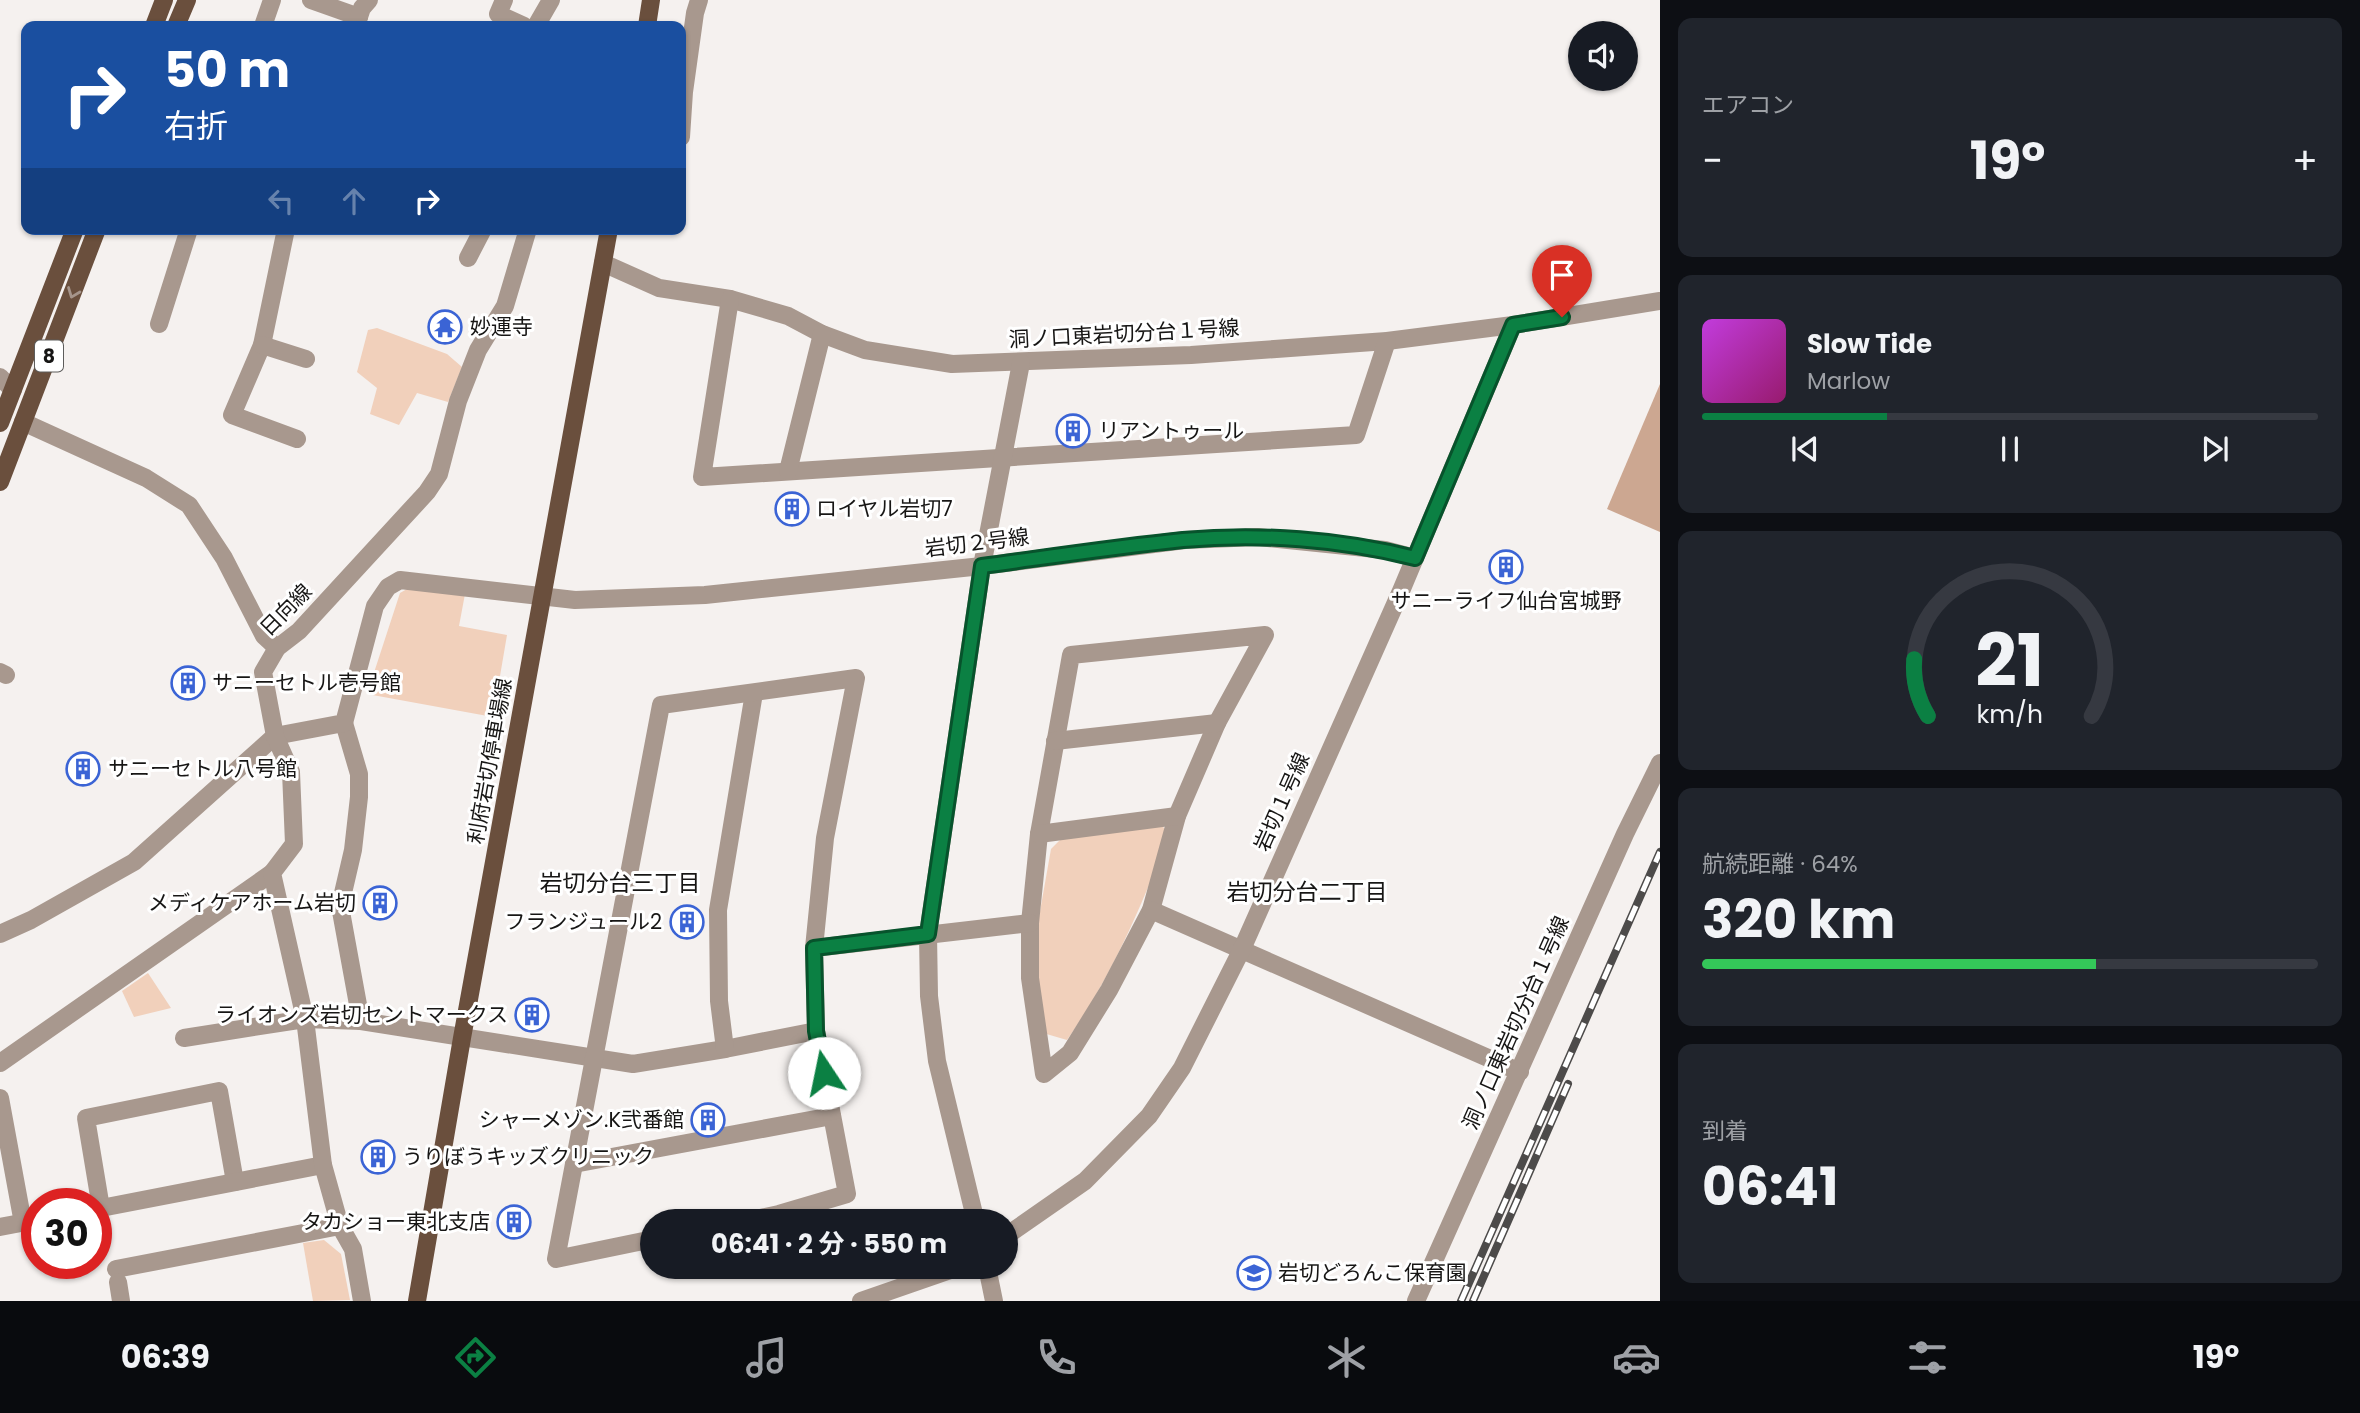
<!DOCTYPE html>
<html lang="ja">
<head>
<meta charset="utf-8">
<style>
  :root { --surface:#171b24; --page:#20242c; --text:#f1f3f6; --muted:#9ea1a6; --line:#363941; --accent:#0b8043 }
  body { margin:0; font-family:Poppins,"Noto Sans JP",sans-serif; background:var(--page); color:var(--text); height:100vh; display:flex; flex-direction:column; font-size:26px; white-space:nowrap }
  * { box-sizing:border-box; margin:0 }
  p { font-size:23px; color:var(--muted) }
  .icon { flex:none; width:38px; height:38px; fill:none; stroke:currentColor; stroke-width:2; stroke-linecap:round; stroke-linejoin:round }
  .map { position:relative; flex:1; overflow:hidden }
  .side { display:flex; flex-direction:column; gap:18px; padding:18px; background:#0d0f14; width:700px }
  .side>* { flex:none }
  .top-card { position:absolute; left:21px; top:21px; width:665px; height:214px; border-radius:14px; box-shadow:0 2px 5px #0004; background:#1a4fa0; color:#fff; overflow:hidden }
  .fabs { position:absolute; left:1568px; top:21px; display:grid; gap:14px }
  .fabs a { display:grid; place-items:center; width:70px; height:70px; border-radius:50%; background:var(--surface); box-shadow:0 2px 5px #0004; font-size:35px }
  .speed { position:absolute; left:21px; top:1188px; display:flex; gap:14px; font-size:35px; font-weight:700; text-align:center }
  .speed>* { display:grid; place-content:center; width:91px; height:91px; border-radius:50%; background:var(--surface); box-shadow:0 2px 5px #0004; line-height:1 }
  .speed .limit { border:10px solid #d22; background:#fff; color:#111 }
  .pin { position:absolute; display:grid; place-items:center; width:60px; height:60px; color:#fff; margin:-72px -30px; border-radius:50% 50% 50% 0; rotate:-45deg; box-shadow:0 0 7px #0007 }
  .pin .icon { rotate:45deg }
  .me { position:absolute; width:77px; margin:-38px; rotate:349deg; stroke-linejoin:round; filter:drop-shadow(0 0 5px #0008) }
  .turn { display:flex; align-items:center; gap:24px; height:147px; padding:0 28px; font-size:32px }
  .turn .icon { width:91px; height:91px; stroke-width:2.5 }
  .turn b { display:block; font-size:49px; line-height:60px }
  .lanes { display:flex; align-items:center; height:66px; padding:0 28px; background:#0003; justify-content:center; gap:35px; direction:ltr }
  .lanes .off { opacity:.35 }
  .big { font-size:52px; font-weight:700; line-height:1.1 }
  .side .card { flex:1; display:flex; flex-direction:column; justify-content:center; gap:10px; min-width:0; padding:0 24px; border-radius:14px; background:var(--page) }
  .side .dial { align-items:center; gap:0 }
  .dial svg { height:182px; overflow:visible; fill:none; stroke:var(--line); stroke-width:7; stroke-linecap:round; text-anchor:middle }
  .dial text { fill:var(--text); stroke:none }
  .song { display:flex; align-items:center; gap:21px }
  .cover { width:84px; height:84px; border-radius:10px; background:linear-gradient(135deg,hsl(290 70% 55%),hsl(320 70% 35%)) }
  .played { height:7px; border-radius:4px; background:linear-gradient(90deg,var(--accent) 30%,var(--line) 30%) }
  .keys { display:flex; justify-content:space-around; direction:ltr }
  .heat { display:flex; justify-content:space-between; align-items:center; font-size:38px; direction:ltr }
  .charge { height:10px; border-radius:5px; background:linear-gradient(90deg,#34c759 64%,var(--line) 0) }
  .trip { position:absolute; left:640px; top:1209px; width:378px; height:70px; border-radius:35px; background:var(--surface); box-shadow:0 2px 5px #0004; font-weight:700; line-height:70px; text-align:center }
  .dock { display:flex; height:112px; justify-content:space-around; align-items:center; background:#090b0e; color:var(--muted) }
  .dock .icon { width:49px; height:49px }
  .dock .selected { color:var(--accent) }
  .dock b { font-size:32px; color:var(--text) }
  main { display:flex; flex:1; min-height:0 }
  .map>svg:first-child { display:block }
  .green { fill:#f1d0bb }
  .water { fill:#cca791 }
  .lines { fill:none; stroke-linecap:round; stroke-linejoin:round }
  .minor { stroke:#a8988e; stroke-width:18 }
  .major { stroke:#6a4f3d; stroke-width:18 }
  .rail-casing { stroke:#4d4b4a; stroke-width:8 }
  .rail { stroke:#fff; stroke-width:5; stroke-dasharray:16; stroke-linecap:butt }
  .oneway { stroke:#a6958b }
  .route-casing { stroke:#07532c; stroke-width:18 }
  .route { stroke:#0b8043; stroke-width:12 }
  .labels { text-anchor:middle; stroke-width:6; stroke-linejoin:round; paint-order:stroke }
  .shield { fill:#fff; stroke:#5d5c5b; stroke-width:2 }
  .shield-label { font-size:19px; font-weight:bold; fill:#171615 }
  .poi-label { font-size:21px; fill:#171615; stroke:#fff; text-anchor:start }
  .street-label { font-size:21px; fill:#171615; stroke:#fff }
  .neighbourhood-label { font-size:23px; fill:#171615; stroke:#fff }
</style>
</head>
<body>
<main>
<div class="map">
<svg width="1660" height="1301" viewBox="0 0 1660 1301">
  <rect width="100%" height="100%" fill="#f5f1ef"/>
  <g class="green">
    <path d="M377,328L447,354L462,367L448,402L417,393L399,425L370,414L377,388L357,372L368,330Z"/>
    <path d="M407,589L465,594L459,626L507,635L493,717L367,694L400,593Z"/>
    <path d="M1163,826L1168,838C1140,909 1111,978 1067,1040L1043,1033L1039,1006V917L1051,849L1061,839Z"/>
    <path d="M148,973L171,1008L134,1017L122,991Z"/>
    <path d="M324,1240L341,1254L350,1300L313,1301L303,1243Z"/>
  </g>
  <path class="water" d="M1660,384V532L1607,509Z"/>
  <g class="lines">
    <g class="minor">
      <path d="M311,0L359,17"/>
      <path d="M504,0L498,14L524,26"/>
      <path d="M263,26L272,0"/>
      <path d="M356,26L362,8L369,0"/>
      <path d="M536,26L551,0"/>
      <path d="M681,137L684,92L695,13L699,0"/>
      <path d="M286,229L262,345L232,415L297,439"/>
      <path d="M468,258L483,229"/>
      <path d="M603,263L659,288L730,299L788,316L822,334L865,350L952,364L1191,355L1387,341L1513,325L1660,301"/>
      <path d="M730,299L702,477L1356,435L1387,341"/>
      <path d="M159,324L189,229"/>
      <path d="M262,345L306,359"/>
      <path d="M0,377L13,390"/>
      <path d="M23,422L146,478L189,505L224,558L264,636L277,648"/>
      <path d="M788,471L822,334"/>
      <path d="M1265,635L1217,723L1177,816L1151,910L1109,990L1070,1053L1044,1074L1030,978V923L1039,834L1071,655Z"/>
      <path d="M0,672L6,675"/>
      <path d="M344,723L359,774V797L353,850L340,906L361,1021"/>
      <path d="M275,736L344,723L375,606L388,587L400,580L575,600L705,595L982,566L1185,540L1258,537L1385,550L1415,558"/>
      <path d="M1055,741L1217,723"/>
      <path d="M1039,834L1177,816"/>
      <path d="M1151,910L1520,1072"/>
      <path d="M0,934L31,920L134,862L275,736"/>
      <path d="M814,948L1030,923"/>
      <path d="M184,1038L305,1019L361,1021L633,1064L725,1049L816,1031"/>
      <path d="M725,1049L719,1001L718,910L754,693"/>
      <path d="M0,1063L272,873"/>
      <path d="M0,1098L23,1223"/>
      <path d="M574,1164L832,1116"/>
      <path d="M101,1208L86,1118L219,1091L235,1182"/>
      <path d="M96,1209L323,1165"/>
      <path d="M976,1222L937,1061L929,996L928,934L982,566L1021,363"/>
      <path d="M0,1227L37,1220"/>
      <path d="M1006,1236L1085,1181L1149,1116L1182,1068L1242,949L1401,591L1513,325"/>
      <path d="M653,1239L556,1259L661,705L856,678L825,838L814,948L816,1031L847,1194L779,1214L742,1222"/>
      <path d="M987,1267L994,1301"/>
      <path d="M116,1269L340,1226"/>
      <path d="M118,1282L121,1301"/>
      <path d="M362,1301L353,1249L340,1226L323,1165L305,1019L272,873L294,844L291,772L275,736L263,672L277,648L299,631L427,492L439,474L458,401L478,350L505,306L528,229"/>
      <path d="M861,1301L959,1267"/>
      <path d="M1416,1301L1625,834L1660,763"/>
    </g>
    <g class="major">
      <path d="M154,26L164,0"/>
      <path d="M176,26L187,0"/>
      <path d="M647,26L651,0"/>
      <path d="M0,423L75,229"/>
      <path d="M0,482L97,229"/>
      <path d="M417,1301L462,1038L609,229"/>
    </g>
    <defs>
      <g id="rail">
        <path d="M1461,1301L1660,852"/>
        <path d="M1473,1301L1568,1084"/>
      </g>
    </defs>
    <use href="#rail" class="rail-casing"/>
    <use href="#rail" class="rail"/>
  </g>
  <defs><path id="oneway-chevron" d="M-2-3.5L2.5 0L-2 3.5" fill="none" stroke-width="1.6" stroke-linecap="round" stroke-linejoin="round" transform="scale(1.75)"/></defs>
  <use class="oneway" href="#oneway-chevron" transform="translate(73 293) rotate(111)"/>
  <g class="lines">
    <defs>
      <path id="route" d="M824,1073L816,1031L814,948L928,934L982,566C1049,557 1115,547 1183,540C1259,533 1341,539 1415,558L1513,325L1562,317"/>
    </defs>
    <use href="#route" class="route-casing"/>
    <use href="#route" class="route"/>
  </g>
  <defs>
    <symbol id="temple-ring" viewBox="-11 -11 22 22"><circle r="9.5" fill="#fff" stroke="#3b64d5" stroke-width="1.5"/><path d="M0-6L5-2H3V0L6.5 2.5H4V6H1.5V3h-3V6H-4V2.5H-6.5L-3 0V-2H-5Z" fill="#3b64d5"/></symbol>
    <symbol id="building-ring" viewBox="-11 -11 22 22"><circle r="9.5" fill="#fff" stroke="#3b64d5" stroke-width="1.5"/><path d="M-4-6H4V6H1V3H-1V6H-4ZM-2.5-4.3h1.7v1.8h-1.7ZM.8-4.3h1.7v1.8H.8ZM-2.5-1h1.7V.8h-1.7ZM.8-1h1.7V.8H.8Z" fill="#3b64d5"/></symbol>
    <symbol id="school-ring" viewBox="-11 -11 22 22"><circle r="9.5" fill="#fff" stroke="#3b64d5" stroke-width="1.5"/><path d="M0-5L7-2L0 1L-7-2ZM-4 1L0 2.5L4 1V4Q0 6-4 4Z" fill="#3b64d5"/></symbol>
  </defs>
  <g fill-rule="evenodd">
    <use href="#temple-ring" x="426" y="308" width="38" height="38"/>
    <use href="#building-ring" x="1054" y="412" width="38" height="38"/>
    <use href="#building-ring" x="773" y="490" width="38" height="38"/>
    <use href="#building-ring" x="1487" y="548" width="38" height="38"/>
    <use href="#building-ring" x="169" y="664" width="38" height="38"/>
    <use href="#building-ring" x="64" y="750" width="38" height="38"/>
    <use href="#building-ring" x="361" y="884" width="38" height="38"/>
    <use href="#building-ring" x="668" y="903" width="38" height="38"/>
    <use href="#building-ring" x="513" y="996" width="38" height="38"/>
    <use href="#building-ring" x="689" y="1101" width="38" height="38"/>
    <use href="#building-ring" x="359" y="1138" width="38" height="38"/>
    <use href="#building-ring" x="495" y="1203" width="38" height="38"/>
    <use href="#school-ring" x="1235" y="1254" width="38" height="38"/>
  </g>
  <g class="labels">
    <rect class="shield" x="35" y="340.5" width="28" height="31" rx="5"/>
    <g class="shield-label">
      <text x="49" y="363">8</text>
    </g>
    <g class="poi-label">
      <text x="470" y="334">妙運寺</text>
      <text x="1098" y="438">リアントゥール</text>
      <text x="816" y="516">ロイヤル岩切7</text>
      <text x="1506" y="608" text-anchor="middle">サニーライフ仙台宮城野</text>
      <text x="212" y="690">サニーセトル壱号館</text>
      <text x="108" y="776">サニーセトル八号館</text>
      <text x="356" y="910" text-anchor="end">メディケアホーム岩切</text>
      <text x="662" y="929" text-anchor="end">フランジュール2</text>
      <text x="508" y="1022" text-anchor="end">ライオンズ岩切セントマークス</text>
      <text x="684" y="1127" text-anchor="end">シャーメゾン.K弐番館</text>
      <text x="402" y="1164">うりぼうキッズクリニック</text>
      <text x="490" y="1229" text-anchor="end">タカショー東北支店</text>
      <text x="1278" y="1280">岩切どろんこ保育園</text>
    </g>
    <g class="street-label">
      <text transform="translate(1124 334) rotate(-3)" y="7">洞ノ口東岩切分台１号線</text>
      <text transform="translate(977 543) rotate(-7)" y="7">岩切２号線</text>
      <text transform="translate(286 610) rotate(-45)" y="7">日向線</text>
      <text transform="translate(490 761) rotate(-80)" y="7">利府岩切停車場線</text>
      <text transform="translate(1282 802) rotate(-66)" y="7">岩切１号線</text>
      <text transform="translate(1516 1023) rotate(-66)" y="7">洞ノ口東岩切分台１号線</text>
    </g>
    <g class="neighbourhood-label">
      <text x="620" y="891">岩切分台三丁目</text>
      <text x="1307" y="900">岩切分台二丁目</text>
    </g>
  </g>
</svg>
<div class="fabs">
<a><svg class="icon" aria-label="sound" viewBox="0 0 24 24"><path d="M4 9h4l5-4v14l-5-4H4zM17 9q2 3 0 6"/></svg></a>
</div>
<div class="speed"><div class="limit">30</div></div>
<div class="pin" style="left:1562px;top:317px;background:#d93025"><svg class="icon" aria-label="arrive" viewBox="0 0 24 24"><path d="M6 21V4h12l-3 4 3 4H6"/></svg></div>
<svg class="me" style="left:824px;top:1073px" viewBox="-20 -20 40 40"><circle r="19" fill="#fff"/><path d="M0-13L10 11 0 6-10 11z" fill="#0b8043"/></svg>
<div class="trip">06:41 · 2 分 · 550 m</div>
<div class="top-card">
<div class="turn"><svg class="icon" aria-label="right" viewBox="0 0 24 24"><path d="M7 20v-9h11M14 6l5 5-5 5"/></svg><div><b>50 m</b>右折</div></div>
<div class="lanes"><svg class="icon off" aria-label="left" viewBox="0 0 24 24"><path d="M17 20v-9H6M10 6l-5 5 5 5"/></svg><svg class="icon off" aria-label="ahead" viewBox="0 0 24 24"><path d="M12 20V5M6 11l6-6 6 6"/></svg><svg class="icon" aria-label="right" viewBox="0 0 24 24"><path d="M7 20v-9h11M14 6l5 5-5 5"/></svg></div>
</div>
</div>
<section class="side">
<div class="card"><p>エアコン</p>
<div class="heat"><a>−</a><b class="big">19°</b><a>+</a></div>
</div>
<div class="card">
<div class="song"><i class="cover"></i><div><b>Slow Tide</b><p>Marlow</p></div></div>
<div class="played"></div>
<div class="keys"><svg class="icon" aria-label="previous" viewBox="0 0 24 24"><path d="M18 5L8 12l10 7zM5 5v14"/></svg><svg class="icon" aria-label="pause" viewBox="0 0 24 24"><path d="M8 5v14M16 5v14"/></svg><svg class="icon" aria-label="next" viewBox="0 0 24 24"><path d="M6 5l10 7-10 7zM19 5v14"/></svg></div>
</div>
<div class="card dial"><svg viewBox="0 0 100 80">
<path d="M14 69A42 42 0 1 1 86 69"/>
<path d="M14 69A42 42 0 0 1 8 44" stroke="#0b8043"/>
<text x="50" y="56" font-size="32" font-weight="700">21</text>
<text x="50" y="72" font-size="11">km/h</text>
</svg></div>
<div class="card"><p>航続距離 · 64%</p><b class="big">320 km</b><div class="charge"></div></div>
<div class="card"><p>到着</p><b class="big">06:41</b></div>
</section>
</main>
<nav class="dock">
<b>06:39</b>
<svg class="icon selected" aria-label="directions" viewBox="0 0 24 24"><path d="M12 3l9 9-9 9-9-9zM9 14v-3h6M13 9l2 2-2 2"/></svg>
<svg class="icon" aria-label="music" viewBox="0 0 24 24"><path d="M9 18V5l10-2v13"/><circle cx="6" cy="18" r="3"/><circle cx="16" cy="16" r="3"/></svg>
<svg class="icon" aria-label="phone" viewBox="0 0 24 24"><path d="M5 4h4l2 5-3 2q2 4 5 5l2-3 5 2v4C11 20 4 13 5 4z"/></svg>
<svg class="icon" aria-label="climate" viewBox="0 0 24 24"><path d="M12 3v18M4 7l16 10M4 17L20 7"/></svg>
<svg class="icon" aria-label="car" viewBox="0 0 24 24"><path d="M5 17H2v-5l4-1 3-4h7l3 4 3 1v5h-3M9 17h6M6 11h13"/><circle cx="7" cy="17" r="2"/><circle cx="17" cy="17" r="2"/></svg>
<svg class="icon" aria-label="filters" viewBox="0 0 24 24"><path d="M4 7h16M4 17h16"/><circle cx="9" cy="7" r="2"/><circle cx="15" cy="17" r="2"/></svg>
<b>19°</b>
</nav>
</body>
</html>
